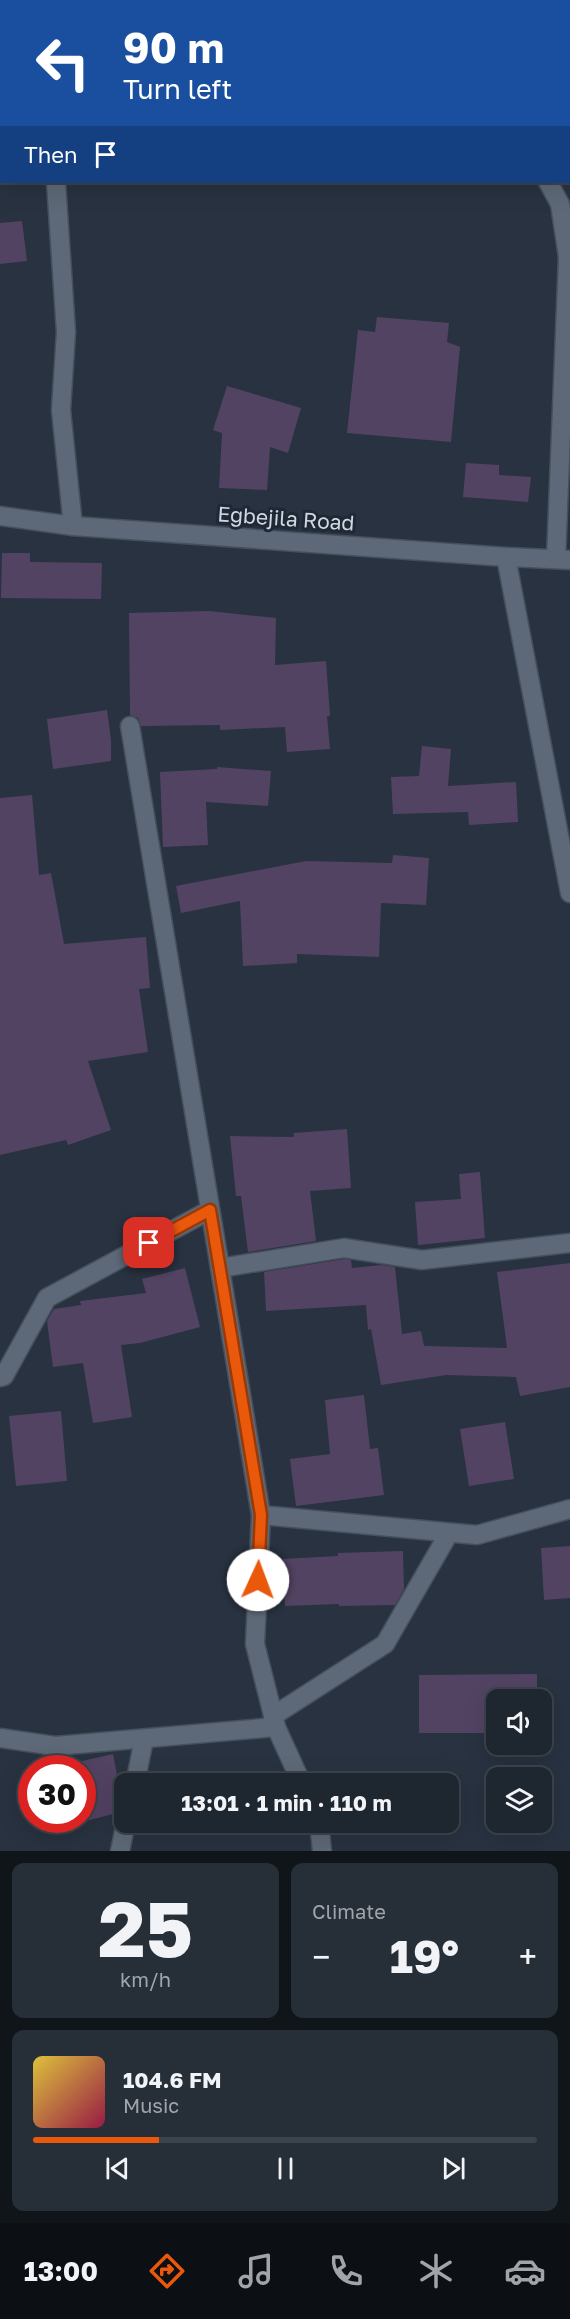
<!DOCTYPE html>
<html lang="en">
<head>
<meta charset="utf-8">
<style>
  :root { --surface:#1e2630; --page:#262e38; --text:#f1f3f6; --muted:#a1a5ab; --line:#3c434c; --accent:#ea580c }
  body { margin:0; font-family:"Golos Text",sans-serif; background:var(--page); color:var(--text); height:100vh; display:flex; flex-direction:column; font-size:22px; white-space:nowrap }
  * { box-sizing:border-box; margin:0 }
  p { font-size:20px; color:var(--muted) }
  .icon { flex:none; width:33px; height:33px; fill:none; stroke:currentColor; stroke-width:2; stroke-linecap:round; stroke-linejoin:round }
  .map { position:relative; height:1851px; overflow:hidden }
  .panel { display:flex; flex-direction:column; gap:12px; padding:12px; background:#10151a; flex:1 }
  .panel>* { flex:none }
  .banner { position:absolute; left:0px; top:0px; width:570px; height:183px; box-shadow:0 6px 24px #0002,0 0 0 2px var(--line); background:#1a4fa0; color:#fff; overflow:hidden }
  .controls { position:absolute; left:486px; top:1689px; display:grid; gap:12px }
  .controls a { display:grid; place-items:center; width:66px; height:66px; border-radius:12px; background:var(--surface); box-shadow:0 6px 24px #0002,0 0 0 2px var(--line); font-size:30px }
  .speed { position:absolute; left:18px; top:1755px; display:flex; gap:12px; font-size:30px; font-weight:700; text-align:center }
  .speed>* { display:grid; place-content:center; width:78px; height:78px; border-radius:50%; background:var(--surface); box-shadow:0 6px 24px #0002,0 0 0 2px var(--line); line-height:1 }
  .speed .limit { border:9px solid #d22; background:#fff; color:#111 }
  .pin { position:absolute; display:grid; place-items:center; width:51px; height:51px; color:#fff; margin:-26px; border-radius:12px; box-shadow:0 3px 9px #0006 }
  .me { position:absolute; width:66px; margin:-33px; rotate:2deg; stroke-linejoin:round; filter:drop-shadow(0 0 4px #0008) }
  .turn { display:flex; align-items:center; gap:21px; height:126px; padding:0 24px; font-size:27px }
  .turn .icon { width:78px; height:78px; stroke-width:2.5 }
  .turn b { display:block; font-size:42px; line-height:51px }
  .then { display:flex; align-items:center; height:57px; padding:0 24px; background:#0003; gap:12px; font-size:22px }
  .big { font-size:45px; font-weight:700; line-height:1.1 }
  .panel .widget { flex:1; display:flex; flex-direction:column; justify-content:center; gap:9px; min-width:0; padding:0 21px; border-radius:12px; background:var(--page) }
  .panel .dial { align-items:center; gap:0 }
  .dial b { font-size:78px; line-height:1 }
  .song { display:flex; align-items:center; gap:18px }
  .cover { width:72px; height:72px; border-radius:9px; background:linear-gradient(135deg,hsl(50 70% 55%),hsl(340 70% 35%)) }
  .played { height:6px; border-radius:3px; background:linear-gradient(90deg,var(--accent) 25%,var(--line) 25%) }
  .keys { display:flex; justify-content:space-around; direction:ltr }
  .heat { display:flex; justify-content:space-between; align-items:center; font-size:33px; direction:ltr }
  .panel .tiles { flex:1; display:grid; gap:12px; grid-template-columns:1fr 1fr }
  .widget:last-child { grid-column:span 2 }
  .trip { position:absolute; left:114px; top:1773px; width:345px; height:60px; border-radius:12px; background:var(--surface); box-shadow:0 6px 24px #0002,0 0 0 2px var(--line); font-weight:700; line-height:60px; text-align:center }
  .tabs { display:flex; height:96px; justify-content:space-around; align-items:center; background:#0c0f13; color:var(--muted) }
  .tabs .icon { width:42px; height:42px }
  .tabs .current { color:var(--accent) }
  .tabs b { font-size:27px; color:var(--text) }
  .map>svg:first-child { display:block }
  .building { fill:#534363 }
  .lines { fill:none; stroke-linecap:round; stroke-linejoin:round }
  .minor-casing { stroke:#464f5b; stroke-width:21 }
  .tertiary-casing { stroke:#464f5b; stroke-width:21 }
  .minor { stroke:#5d6978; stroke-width:18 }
  .tertiary { stroke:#5d6978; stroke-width:18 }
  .route-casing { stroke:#983908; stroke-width:15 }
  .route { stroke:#ea580c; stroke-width:10 }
  .labels { text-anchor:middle; stroke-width:6; stroke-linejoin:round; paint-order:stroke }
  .street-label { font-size:21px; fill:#d1d8e1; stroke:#1e2836 }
</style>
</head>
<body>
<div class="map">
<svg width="570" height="1851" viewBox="0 0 570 1851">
  <rect width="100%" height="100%" fill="#283240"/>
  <g class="building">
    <path d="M22,221L27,261L0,264V223Z"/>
    <path d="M377,317L449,323L447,342L460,347L451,442L347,433L358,330L375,332Z"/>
    <path d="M227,386L301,408L288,453L270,447L267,490L219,488L222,433L213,430Z"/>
    <path d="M466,463L499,465V475L531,477L528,502L463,497Z"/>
    <path d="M2,553H30V562L102,563L101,599L1,598Z"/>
    <path d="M209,611L276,618L275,665L326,661L330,716H327L330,749L287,752L285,727L220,730V725L141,726L138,718L130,715L129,613Z"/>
    <path d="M107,710L111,740V761L53,769L47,719Z"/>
    <path d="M422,746L451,749L448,786L516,782L518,822L469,825L468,812L393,814L391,777L419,776Z"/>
    <path d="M217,767L271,771L268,806L206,802L208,845L163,847L160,772L217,769Z"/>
    <path d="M32,795L39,875L51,873L64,944L146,937L150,988L139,989L148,1052L88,1061L111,1130L68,1145L66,1140L0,1155V798Z"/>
    <path d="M393,855L429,858L426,905L381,903L379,957L297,954V963L243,966L240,901L181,913L176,886L306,861L392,863Z"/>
    <path d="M347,1129L351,1188L310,1191L316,1241L248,1252L241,1196H236L230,1136L294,1137V1133Z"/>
    <path d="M480,1172L485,1238L418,1245L415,1202L461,1199L459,1174Z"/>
    <path d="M344,1259L351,1260L352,1268L381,1265L395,1267L402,1334L421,1331L424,1346L507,1348L497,1272L570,1263V1387L520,1396L516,1377L446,1375L381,1385L371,1329L368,1330L366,1305L266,1311L264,1272Z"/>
    <path d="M185,1268L200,1327L140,1343L121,1345L132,1417L93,1423L83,1363L53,1367L47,1321L54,1309L81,1305L80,1301L146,1293L142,1279Z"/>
    <path d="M364,1395L370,1449L378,1448L384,1495L296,1506L290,1459L330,1454L325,1400Z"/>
    <path d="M61,1411L67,1481L16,1486L9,1416Z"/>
    <path d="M505,1422L514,1479L469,1486L460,1429Z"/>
    <path d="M570,1546V1598L544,1600L541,1548Z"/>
    <path d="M403,1551L404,1589L395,1605L339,1606V1604L285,1606L283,1559L338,1556V1553Z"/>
    <path d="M537,1674V1700H496V1733H419V1675Z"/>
    <path d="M113,1754L124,1811L82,1822V1761Z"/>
  </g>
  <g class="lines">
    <defs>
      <g id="minor">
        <path d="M38,0V2"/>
        <path d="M356,0L357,2"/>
        <path d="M56,182L66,332L61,410L73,526"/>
        <path d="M548,182L560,204L568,257"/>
        <path d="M506,557L570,893"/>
        <path d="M556,559L568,257H570"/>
        <path d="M130,726L261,1515L255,1644L276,1727L302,1784"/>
        <path d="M220,1268L344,1248L422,1260L570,1243"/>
        <path d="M0,1377L4,1376L47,1298L210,1210"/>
        <path d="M261,1515L477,1535L570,1509"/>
        <path d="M273,1716L385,1644L449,1533"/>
        <path d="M0,1738L55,1746L276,1727"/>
        <path d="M135,1784L144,1739"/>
        <path d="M319,1822L322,1851"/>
        <path d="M120,1851L126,1822"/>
      </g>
      <path id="tertiary" d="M0,516L73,526L506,557L570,560"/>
    </defs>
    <use href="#minor" class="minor-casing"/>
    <use href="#tertiary" class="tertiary-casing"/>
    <use href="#minor" class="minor"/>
    <use href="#tertiary" class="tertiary"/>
  </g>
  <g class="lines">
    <defs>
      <path id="route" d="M149,1243L210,1210L261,1515L258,1580"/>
    </defs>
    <use href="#route" class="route-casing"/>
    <use href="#route" class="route"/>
  </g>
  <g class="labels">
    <g class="street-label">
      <text transform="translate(286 519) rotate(4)" y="7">Egbejila Road</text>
    </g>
  </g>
</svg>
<div class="controls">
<a><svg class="icon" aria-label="sound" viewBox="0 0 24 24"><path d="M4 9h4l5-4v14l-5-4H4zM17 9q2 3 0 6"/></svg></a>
<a><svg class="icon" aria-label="layers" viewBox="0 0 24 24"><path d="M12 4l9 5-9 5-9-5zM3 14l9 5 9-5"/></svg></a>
</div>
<div class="speed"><div class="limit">30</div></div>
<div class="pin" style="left:149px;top:1243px;background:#d93025"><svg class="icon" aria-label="arrive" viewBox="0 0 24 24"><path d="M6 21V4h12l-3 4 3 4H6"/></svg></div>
<svg class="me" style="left:258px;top:1580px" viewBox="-20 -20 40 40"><circle r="19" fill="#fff"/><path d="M0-13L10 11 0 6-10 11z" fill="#ea580c"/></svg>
<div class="trip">13:01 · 1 min · 110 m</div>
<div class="banner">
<div class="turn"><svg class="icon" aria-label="left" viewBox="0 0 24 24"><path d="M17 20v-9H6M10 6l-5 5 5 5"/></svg><div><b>90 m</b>Turn left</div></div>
<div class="then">Then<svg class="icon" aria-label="arrive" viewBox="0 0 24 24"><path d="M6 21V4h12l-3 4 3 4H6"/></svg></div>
</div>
</div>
<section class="panel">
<div class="tiles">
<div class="widget dial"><b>25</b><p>km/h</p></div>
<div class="widget"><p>Climate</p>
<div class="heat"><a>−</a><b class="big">19°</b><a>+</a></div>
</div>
<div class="widget">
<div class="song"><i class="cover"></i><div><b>104.6 FM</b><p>Music</p></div></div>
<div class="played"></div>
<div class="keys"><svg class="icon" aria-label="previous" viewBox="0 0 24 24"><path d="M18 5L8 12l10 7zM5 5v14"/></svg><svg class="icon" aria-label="pause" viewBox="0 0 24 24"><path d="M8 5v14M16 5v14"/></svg><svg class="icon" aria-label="next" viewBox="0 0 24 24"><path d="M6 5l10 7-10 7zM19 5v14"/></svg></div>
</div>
</div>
</section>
<nav class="tabs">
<b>13:00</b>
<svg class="icon current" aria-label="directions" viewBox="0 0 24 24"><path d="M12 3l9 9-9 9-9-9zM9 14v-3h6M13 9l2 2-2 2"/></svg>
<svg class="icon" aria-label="music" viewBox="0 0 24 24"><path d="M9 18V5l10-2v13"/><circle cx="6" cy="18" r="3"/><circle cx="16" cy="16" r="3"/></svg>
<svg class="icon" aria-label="phone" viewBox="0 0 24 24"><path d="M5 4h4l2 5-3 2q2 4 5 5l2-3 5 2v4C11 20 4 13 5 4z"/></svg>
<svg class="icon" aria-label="climate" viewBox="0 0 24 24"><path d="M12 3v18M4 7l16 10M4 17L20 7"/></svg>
<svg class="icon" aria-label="car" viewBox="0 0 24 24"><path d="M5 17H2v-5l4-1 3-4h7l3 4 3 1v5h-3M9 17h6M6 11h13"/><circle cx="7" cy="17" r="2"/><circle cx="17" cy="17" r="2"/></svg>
</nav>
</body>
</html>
